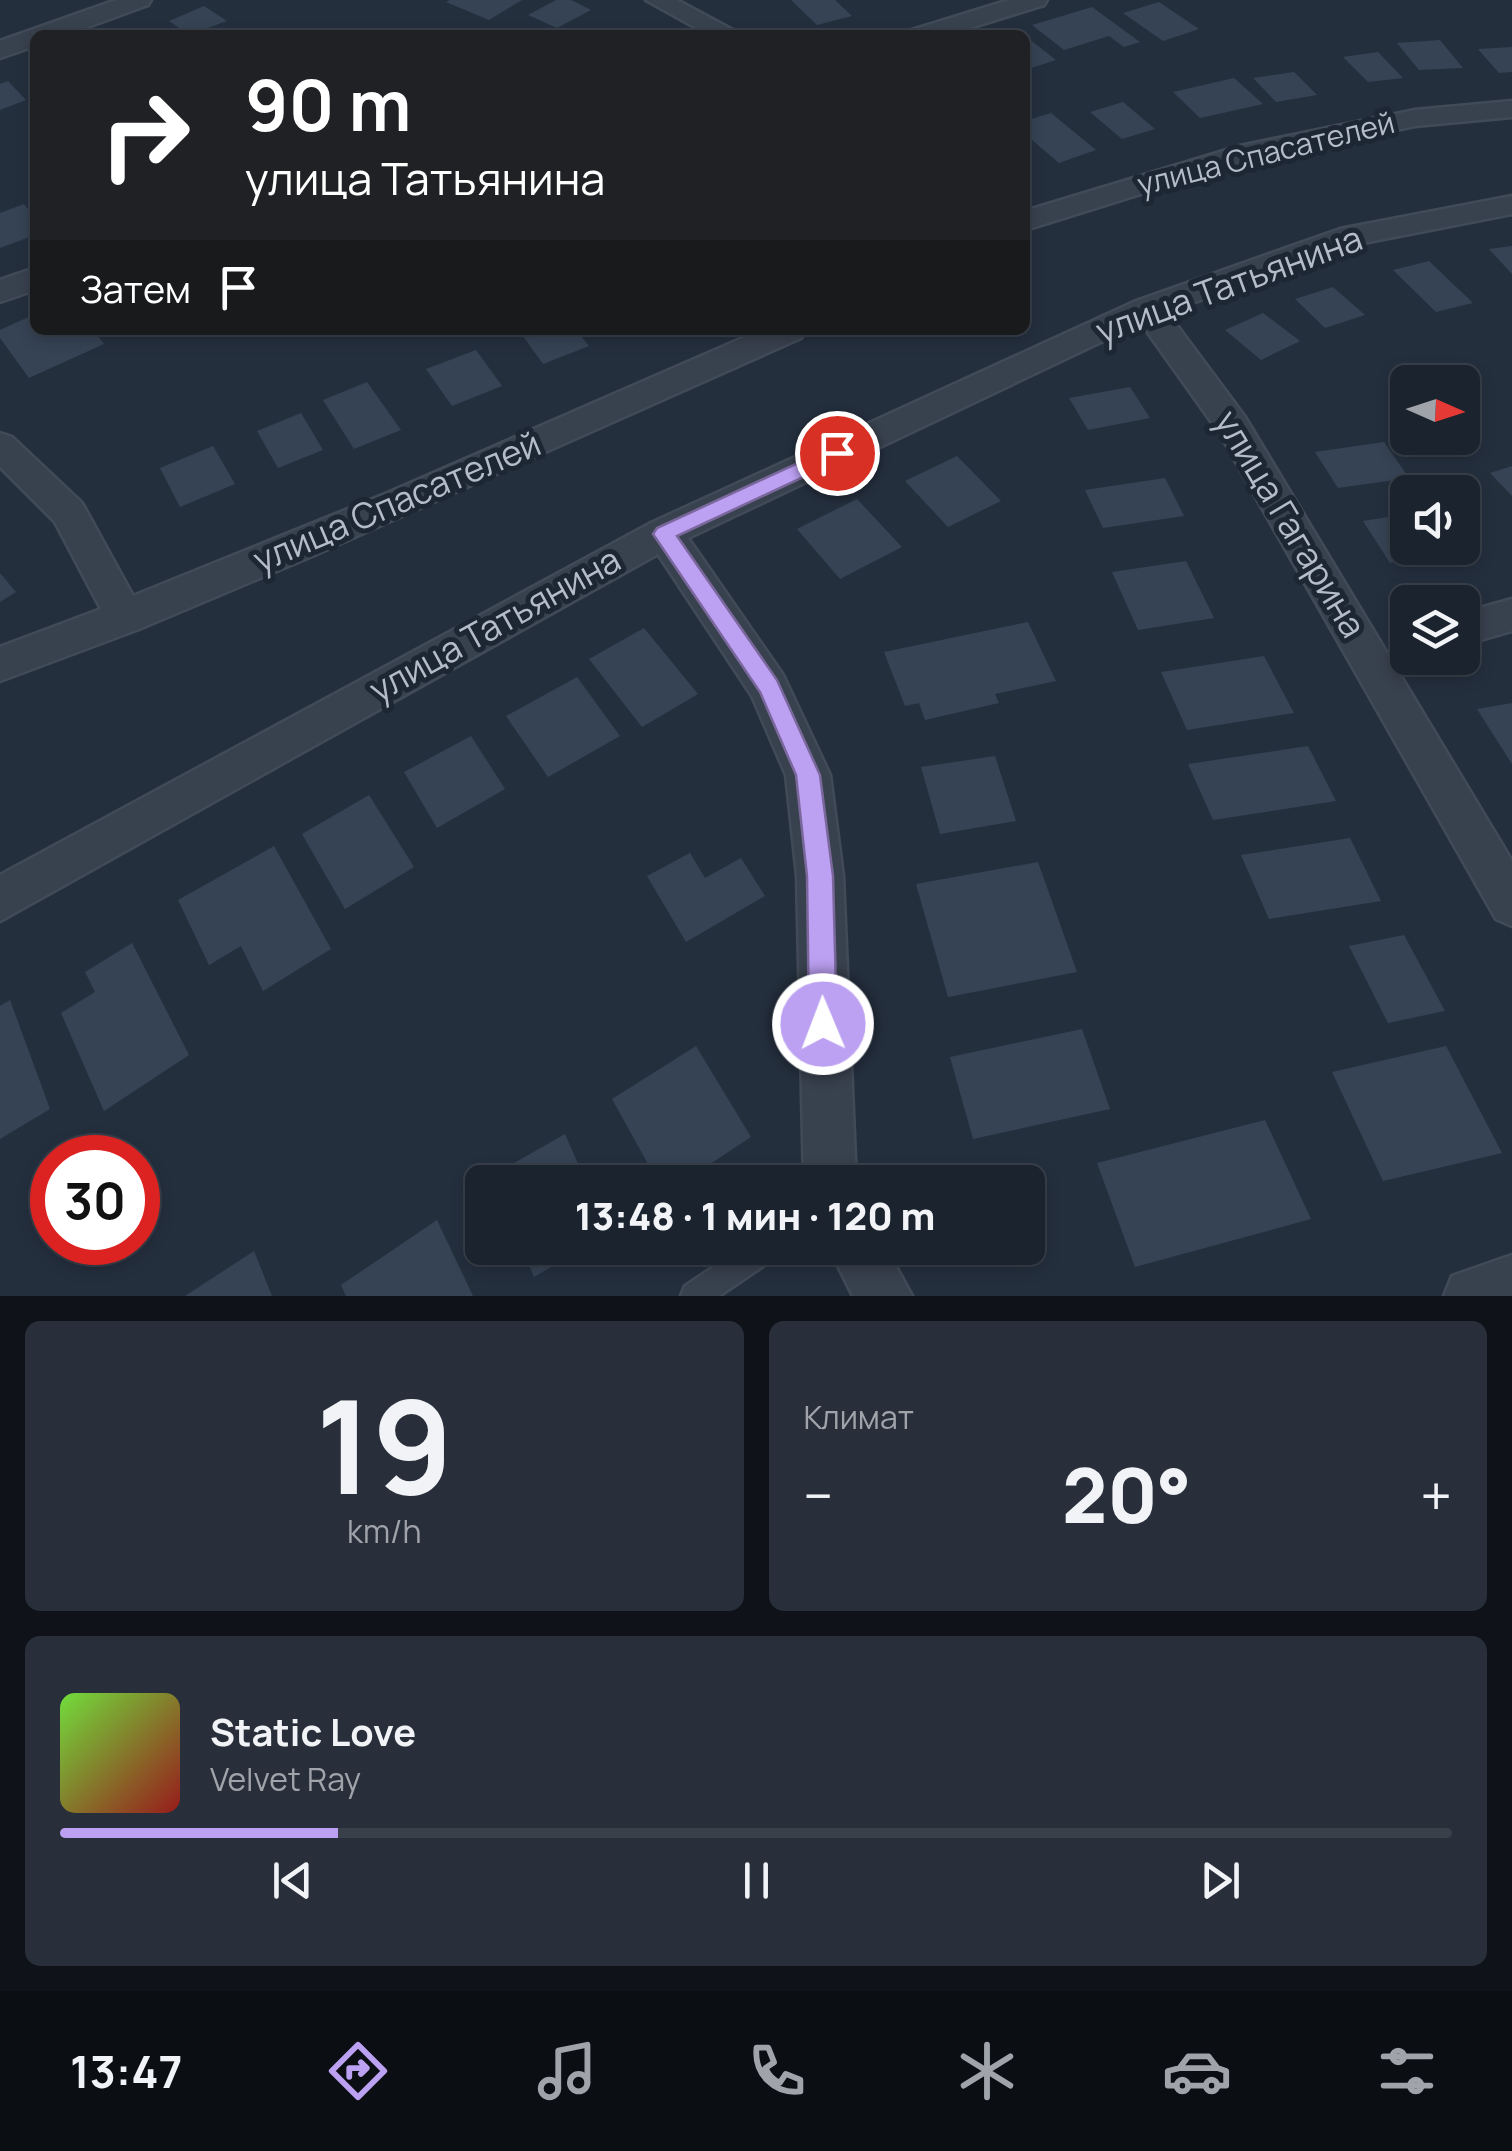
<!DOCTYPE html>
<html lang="ru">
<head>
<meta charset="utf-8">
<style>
  :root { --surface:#1b232e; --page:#282f3a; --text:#f1f3f6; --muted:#a0a4aa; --line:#39404a; --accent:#bca0f2 }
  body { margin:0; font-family:Manrope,sans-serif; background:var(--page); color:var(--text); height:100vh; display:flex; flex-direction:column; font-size:38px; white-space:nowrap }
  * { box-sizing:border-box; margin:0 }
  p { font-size:32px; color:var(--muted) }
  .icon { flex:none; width:55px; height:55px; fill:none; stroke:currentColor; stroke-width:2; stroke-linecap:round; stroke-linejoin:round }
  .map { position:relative; height:1296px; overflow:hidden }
  .details { display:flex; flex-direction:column; gap:25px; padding:25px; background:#0f1319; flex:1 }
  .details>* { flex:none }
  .hud { position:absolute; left:30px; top:30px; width:1000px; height:305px; border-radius:15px; box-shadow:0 5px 15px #0003,0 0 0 2px var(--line); background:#202124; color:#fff; overflow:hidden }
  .needle { width:65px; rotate:93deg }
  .fabs { position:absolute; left:1390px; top:365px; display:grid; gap:20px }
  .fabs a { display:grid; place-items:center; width:90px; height:90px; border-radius:15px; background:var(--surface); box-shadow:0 5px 15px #0003,0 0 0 2px var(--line); font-size:50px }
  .speed { position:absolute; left:30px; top:1135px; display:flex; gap:20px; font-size:50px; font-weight:700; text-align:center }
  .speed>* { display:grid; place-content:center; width:130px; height:130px; border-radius:50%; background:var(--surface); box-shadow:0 5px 15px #0003,0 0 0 2px var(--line); line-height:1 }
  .speed .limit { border:15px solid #d22; background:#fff; color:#111 }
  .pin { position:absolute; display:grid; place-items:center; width:85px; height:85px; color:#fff; margin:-42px; border:5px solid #fff; border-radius:50%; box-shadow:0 2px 10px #0007 }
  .me { position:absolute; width:110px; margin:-55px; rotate:359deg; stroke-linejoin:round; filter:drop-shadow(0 0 8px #0008) }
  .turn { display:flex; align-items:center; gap:35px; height:210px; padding:0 50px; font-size:45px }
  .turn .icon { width:130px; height:130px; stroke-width:2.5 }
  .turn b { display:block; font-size:70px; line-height:85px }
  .then { display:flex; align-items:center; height:95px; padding:0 50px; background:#0003; gap:20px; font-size:38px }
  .big { font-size:75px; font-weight:800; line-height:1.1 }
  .details .widget { flex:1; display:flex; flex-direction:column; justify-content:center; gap:15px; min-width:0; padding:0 35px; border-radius:15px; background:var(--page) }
  .details .dial { align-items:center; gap:0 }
  .dial b { font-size:130px; line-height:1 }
  .song { display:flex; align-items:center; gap:30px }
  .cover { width:120px; height:120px; border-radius:15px; background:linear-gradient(135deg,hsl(100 70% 55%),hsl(0 70% 35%)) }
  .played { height:10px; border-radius:5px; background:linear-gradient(90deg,var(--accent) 20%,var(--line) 20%) }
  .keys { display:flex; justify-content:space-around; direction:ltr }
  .heat { display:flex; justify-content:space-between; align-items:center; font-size:55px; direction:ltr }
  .details .tiles { flex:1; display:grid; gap:25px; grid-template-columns:1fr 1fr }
  .widget:last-child { grid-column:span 2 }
  .trip { position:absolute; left:465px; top:1165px; width:580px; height:100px; border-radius:15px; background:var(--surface); box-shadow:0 5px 15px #0003,0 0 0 2px var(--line); font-weight:800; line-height:100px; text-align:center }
  .tabs { display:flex; height:160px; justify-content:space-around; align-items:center; background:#0b0e12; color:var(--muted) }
  .tabs .icon { width:70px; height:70px }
  .tabs .on { color:var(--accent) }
  .tabs b { font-size:45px; color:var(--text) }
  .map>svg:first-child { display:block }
  .building { fill:#364354 }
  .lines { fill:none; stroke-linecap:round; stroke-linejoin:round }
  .service-casing { stroke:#414a57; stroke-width:5 }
  .minor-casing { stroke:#414a57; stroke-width:5 }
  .service { fill:#38414e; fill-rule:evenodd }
  .minor { fill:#38414e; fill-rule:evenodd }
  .route { fill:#bca0f2; stroke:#7a689d; stroke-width:2.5 }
  .labels { text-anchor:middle; stroke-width:10; stroke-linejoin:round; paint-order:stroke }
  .far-street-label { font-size:30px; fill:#b4bcc9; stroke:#1d2633 }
  .street-label { font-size:35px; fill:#b4bcc9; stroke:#1d2633 }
</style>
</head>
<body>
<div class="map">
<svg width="1512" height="1296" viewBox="0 0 1512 1296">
  <rect width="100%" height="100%" fill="#242f3e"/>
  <g class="building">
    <path d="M450,0H522L489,20L446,2Z"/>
    <path d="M556,0H571L591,10L557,28L528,15Z"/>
    <path d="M791,0H835L852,16L817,25Z"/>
    <path d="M1159,2L1199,29L1163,41L1123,13Z"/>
    <path d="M204,6L227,21L189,35L169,21Z"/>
    <path d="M1092,7L1140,42L1124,47L1109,36L1064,50L1032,25Z"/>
    <path d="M1025,36L1056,60L1025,70Z"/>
    <path d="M1440,40L1463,68L1419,70L1397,43Z"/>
    <path d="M1512,47V72L1499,73L1478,49Z"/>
    <path d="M1378,52L1403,78L1368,82L1343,57Z"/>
    <path d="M1294,72L1317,95L1276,102L1253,78Z"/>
    <path d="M1234,78L1263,104L1200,118L1173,92Z"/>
    <path d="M8,81L26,100L0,110V84Z"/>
    <path d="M1123,102L1155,129L1122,139L1090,112Z"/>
    <path d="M1051,113L1096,150L1059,163L1025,134V121Z"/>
    <path d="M24,204L35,218V235L0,248V213Z"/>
    <path d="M1512,246V274L1489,249Z"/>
    <path d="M1429,261L1473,303L1436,312L1393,270Z"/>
    <path d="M1333,287L1365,315L1325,328L1295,299Z"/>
    <path d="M1263,313L1300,341L1261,360L1225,330Z"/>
    <path d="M35,314V330H93L104,344L29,378L0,338V330Z"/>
    <path d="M527,330H576L589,346L543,364L520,332Z"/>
    <path d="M476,350L502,386L452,406L426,369Z"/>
    <path d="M367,382L401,430L354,449L323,400Z"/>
    <path d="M1130,387L1150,418L1088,430L1069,398Z"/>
    <path d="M301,413L323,450L278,468L257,431Z"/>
    <path d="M1384,442L1409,478L1338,488L1315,452Z"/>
    <path d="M213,446L235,484L180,507L160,468Z"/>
    <path d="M957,456L1001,501L948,527L905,481Z"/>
    <path d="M1512,466V496L1490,473Z"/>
    <path d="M1165,478L1184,516L1103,528L1085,490Z"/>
    <path d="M857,499L902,547L840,579L797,529Z"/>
    <path d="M1408,514V548H1449L1452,552L1390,563L1363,521Z"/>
    <path d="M1186,561L1214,618L1138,630L1112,572Z"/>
    <path d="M0,573L16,592L0,602Z"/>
    <path d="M1028,622L1056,681L995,694L999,703L925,720L919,703L905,706L884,652Z"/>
    <path d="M644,628L698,694L642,727L589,659Z"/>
    <path d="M1264,656L1294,713L1187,730L1161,672Z"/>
    <path d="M577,677L620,736L548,777L506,716Z"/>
    <path d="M1512,703V764L1477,709Z"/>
    <path d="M471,736L505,789L437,828L404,772Z"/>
    <path d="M1308,746L1336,801L1213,820L1188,764Z"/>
    <path d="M995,756L1016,821L940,834L921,767Z"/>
    <path d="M369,795L414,867L345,909L302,834Z"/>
    <path d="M1350,838L1381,901L1269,919L1241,855Z"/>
    <path d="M274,846L331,949L263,991L241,946L209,965L178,900Z"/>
    <path d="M690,853L705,878L741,858L765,896L686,942L647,876Z"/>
    <path d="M1038,862L1077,972L948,997L916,884Z"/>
    <path d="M1404,935L1445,1011L1388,1023L1349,946Z"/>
    <path d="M132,943L189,1055L104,1111L61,1013L95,992L85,972Z"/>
    <path d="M10,1000L50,1109L0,1139V1006Z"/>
    <path d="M1082,1029L1110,1109L973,1139L950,1057Z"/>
    <path d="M696,1046L751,1137L683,1182H658L612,1099Z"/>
    <path d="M1446,1046L1502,1153L1383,1181L1332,1072Z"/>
    <path d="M1265,1120L1311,1219L1135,1267L1097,1163Z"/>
    <path d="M565,1134L586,1182H496L493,1175Z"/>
    <path d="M437,1220L473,1296H346L341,1285Z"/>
    <path d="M522,1248H583L534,1277Z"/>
    <path d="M254,1251L272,1296H185Z"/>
  </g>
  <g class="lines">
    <defs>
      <path id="service" d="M742,1248H779L775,1258L719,1296H681L685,1286Z"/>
      <g id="minor">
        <path d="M116,0H151L148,5L66,35H35V46L0,58V41Z"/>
        <path d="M646,0H677L742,35H709Z"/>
        <path d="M1009,0H1047L1044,5L947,35H908L912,30Z"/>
        <path d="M1512,101V117L1415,126L1246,161L1025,230V211L1240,146L1415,110Z"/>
        <path d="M1512,196V214L1358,244L1167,312L1245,417L1512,861V926L1496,919L1220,434L1141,323L688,538L783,675L830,775L843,876L856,1182H804L797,876L786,775L752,696L658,554L0,921V875L651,523L1136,301L1340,229Z"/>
        <path d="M35,268V290L0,302V280Z"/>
        <path d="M761,330H806L801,338L312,556L139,629L0,681V647L101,609L55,522L0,467V433L12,437L82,503L133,596L385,494Z"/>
        <path d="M1512,599V631L1462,645V613Z"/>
        <path d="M829,1248H886L912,1296H853Z"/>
        <path d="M1512,1255V1296H1444L1452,1276Z"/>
      </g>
    </defs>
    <use href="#service" class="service-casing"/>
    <use href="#minor" class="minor-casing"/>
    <use href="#service" class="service"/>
    <use href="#minor" class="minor"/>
  </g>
  <path class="route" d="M837,445L847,453L844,458L677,536L777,680L820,775L833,876L837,1024L833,1033L823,1037L813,1033L809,1024L807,876L796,775L760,692L653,534L657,528Z"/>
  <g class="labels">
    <g class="far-street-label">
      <text transform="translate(1266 154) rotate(-14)" y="10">улица Спасателей</text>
    </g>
    <g class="street-label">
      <text transform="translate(1229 285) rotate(-20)" y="12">улица Татьянина</text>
      <text transform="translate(397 502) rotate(-23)" y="12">улица Спасателей</text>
      <text transform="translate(1290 524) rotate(59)" y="12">улица Гагарина</text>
      <text transform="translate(495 625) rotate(-29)" y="12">улица Татьянина</text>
    </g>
  </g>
</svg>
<div class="fabs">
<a><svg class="needle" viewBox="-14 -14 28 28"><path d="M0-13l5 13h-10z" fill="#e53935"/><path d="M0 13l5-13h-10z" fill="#a0a4aa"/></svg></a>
<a><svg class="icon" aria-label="sound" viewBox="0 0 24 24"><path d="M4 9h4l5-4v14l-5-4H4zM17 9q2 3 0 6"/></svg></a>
<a><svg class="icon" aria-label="layers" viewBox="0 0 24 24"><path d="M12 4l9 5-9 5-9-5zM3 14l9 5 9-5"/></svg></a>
</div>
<div class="speed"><div class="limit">30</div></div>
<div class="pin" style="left:837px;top:453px;background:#d93025"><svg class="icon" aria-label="arrive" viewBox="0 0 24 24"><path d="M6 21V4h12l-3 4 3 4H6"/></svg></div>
<svg class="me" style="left:823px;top:1024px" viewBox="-20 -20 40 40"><circle r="17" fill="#bca0f2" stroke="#fff" stroke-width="3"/><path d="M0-11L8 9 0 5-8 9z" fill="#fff"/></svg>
<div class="trip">13:48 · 1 мин · 120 m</div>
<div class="hud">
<div class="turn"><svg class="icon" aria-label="right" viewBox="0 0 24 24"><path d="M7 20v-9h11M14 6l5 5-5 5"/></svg><div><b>90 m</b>улица Татьянина</div></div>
<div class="then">Затем<svg class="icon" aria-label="arrive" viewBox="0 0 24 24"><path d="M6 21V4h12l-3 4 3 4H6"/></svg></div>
</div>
</div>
<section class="details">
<div class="tiles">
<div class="widget dial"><b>19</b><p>km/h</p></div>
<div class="widget"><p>Климат</p>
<div class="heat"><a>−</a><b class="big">20°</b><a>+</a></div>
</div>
<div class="widget">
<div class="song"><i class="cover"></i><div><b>Static Love</b><p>Velvet Ray</p></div></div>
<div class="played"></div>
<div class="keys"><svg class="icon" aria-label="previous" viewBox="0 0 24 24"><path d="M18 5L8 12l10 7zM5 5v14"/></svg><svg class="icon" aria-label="pause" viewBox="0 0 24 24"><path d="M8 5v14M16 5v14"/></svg><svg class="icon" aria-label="next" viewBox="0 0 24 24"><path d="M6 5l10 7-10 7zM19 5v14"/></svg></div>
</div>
</div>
</section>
<nav class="tabs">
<b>13:47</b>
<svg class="icon on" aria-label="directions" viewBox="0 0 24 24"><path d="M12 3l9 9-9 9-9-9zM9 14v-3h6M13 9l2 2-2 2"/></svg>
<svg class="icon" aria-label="music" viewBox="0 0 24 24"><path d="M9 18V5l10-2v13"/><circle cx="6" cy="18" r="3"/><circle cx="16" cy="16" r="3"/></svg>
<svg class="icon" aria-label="phone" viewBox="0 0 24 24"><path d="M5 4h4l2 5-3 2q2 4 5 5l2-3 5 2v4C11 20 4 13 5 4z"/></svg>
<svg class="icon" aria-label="climate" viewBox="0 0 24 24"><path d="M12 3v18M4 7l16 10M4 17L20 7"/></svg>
<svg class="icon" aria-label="car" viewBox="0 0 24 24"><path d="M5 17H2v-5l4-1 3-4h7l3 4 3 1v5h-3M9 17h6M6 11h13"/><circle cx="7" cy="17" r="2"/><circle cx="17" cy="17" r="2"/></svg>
<svg class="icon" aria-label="filters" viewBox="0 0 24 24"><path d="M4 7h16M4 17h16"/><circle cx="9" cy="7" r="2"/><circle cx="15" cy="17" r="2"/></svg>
</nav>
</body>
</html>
